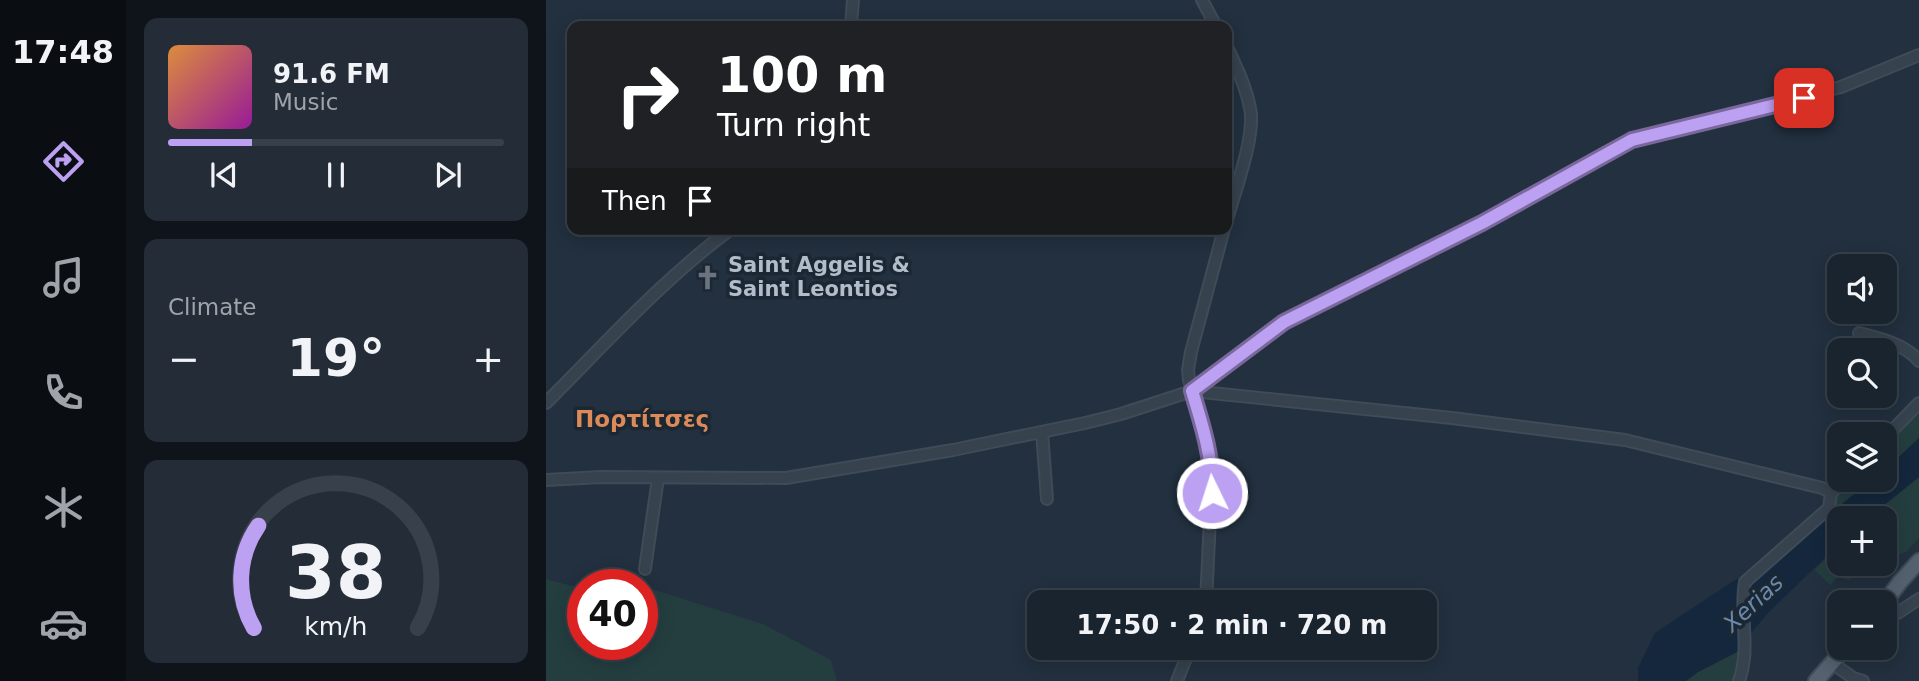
<!DOCTYPE html>
<html lang="en">
<head>
<meta charset="utf-8">
<style>
  :root { --surface:#1a242f; --page:#232c37; --text:#f1f3f6; --muted:#9fa4aa; --line:#38414b; --accent:#bca0f2 }
  body { margin:0; font-family:"DejaVu Sans",sans-serif; background:var(--page); color:var(--text); height:100vh; display:flex; flex-direction:column; font-size:26px; white-space:nowrap }
  * { box-sizing:border-box; margin:0 }
  p { font-size:23px; color:var(--muted) }
  .icon { flex:none; width:38px; height:38px; fill:none; stroke:currentColor; stroke-width:2; stroke-linecap:round; stroke-linejoin:round }
  .map { position:relative; flex:1; overflow:hidden }
  .side { display:flex; flex-direction:column; gap:18px; padding:18px; background:#0e141a; width:420px }
  .side>* { flex:none }
  .hud { position:absolute; left:21px; top:21px; width:665px; height:214px; border-radius:14px; box-shadow:0 4px 18px #0003,0 0 0 2px var(--line); background:#202124; color:#fff; overflow:hidden }
  .buttons { position:absolute; left:1281px; top:254px; display:grid; gap:14px }
  .buttons a { display:grid; place-items:center; width:70px; height:70px; border-radius:14px; background:var(--surface); box-shadow:0 4px 18px #0003,0 0 0 2px var(--line); font-size:35px }
  .speed { position:absolute; left:21px; top:569px; display:flex; gap:14px; font-size:35px; font-weight:700; text-align:center }
  .speed>* { display:grid; place-content:center; width:91px; height:91px; border-radius:50%; background:var(--surface); box-shadow:0 4px 18px #0003,0 0 0 2px var(--line); line-height:1 }
  .speed .limit { border:10px solid #d22; background:#fff; color:#111 }
  .pin { position:absolute; display:grid; place-items:center; width:60px; height:60px; color:#fff; margin:-30px; border-radius:14px; box-shadow:0 4px 10px #0006 }
  .me { position:absolute; width:77px; margin:-38px; rotate:356deg; stroke-linejoin:round; filter:drop-shadow(0 0 5px #0008) }
  .turn { display:flex; align-items:center; gap:24px; height:147px; padding:0 35px; font-size:32px }
  .turn .icon { width:91px; height:91px; stroke-width:2.5 }
  .turn b { display:block; font-size:49px; line-height:60px }
  .then { display:flex; align-items:center; height:66px; padding:0 35px; background:#0003; gap:14px; font-size:26px }
  .big { font-size:52px; font-weight:700; line-height:1.1 }
  .side .widget { flex:1; display:flex; flex-direction:column; justify-content:center; gap:10px; min-width:0; padding:0 24px; border-radius:14px; background:var(--page) }
  .side .dial { align-items:center; gap:0 }
  .dial svg { height:182px; overflow:visible; fill:none; stroke:var(--line); stroke-width:7; stroke-linecap:round; text-anchor:middle }
  .dial text { fill:var(--text); stroke:none }
  .song { display:flex; align-items:center; gap:21px }
  .cover { width:84px; height:84px; border-radius:10px; background:linear-gradient(135deg,hsl(30 70% 55%),hsl(300 70% 35%)) }
  .played { height:7px; border-radius:4px; background:linear-gradient(90deg,var(--accent) 25%,var(--line) 25%) }
  .keys { display:flex; justify-content:space-around; direction:ltr }
  .heat { display:flex; justify-content:space-between; align-items:center; font-size:38px; direction:ltr }
  .trip { position:absolute; left:481px; top:590px; width:410px; height:70px; border-radius:14px; background:var(--surface); box-shadow:0 4px 18px #0003,0 0 0 2px var(--line); font-weight:700; line-height:70px; text-align:center }
  main { display:flex; flex:1; min-height:0 }
  .menu { display:flex; flex-direction:column; width:126px; justify-content:space-around; align-items:center; background:#0a0e13; color:var(--muted) }
  .menu .icon { width:49px; height:49px }
  .menu .on { color:var(--accent) }
  .menu b { font-size:32px; color:var(--text) }
  .map>svg:first-child { display:block }
  .green { fill:#243e40 }
  .water { fill:#14273d }
  .lines { fill:none; stroke-linecap:round; stroke-linejoin:round }
  .minor-casing { stroke:#3f4b57; stroke-width:14 }
  .major-casing { stroke:#3f4b57; stroke-width:18 }
  .minor { stroke:#36424e; stroke-width:10 }
  .major { stroke:#54616f; stroke-width:14 }
  .route-casing { stroke:#7a689d; stroke-width:18 }
  .route { stroke:#bca0f2; stroke-width:12 }
  .labels { text-anchor:middle; stroke-width:7; stroke-linejoin:round; paint-order:stroke }
  .poi-label { font-size:21px; font-weight:bold; fill:#b2bcca; stroke:#1b2733; text-anchor:start }
  .neighbourhood-label { font-size:23px; font-weight:bold; fill:#dc8a5a; stroke:#1b2733 }
  .water-label { font-size:23px; font-style:italic; fill:#6889ab; stroke:#1b2733 }
</style>
</head>
<body>
<main>
<nav class="menu">
<b>17:48</b>
<svg class="icon on" aria-label="directions" viewBox="0 0 24 24"><path d="M12 3l9 9-9 9-9-9zM9 14v-3h6M13 9l2 2-2 2"/></svg>
<svg class="icon" aria-label="music" viewBox="0 0 24 24"><path d="M9 18V5l10-2v13"/><circle cx="6" cy="18" r="3"/><circle cx="16" cy="16" r="3"/></svg>
<svg class="icon" aria-label="phone" viewBox="0 0 24 24"><path d="M5 4h4l2 5-3 2q2 4 5 5l2-3 5 2v4C11 20 4 13 5 4z"/></svg>
<svg class="icon" aria-label="climate" viewBox="0 0 24 24"><path d="M12 3v18M4 7l16 10M4 17L20 7"/></svg>
<svg class="icon" aria-label="car" viewBox="0 0 24 24"><path d="M5 17H2v-5l4-1 3-4h7l3 4 3 1v5h-3M9 17h6M6 11h13"/><circle cx="7" cy="17" r="2"/><circle cx="17" cy="17" r="2"/></svg>
</nav>
<section class="side">
<div class="widget">
<div class="song"><i class="cover"></i><div><b>91.6 FM</b><p>Music</p></div></div>
<div class="played"></div>
<div class="keys"><svg class="icon" aria-label="previous" viewBox="0 0 24 24"><path d="M18 5L8 12l10 7zM5 5v14"/></svg><svg class="icon" aria-label="pause" viewBox="0 0 24 24"><path d="M8 5v14M16 5v14"/></svg><svg class="icon" aria-label="next" viewBox="0 0 24 24"><path d="M6 5l10 7-10 7zM19 5v14"/></svg></div>
</div>
<div class="widget"><p>Climate</p>
<div class="heat"><a>−</a><b class="big">19°</b><a>+</a></div>
</div>
<div class="widget dial"><svg viewBox="0 0 100 80">
<path d="M14 69A42 42 0 1 1 86 69"/>
<path d="M14 69A42 42 0 0 1 16 24" stroke="#bca0f2"/>
<text x="50" y="56" font-size="32" font-weight="700">38</text>
<text x="50" y="72" font-size="11">km/h</text>
</svg></div>
</section>
<div class="map">
<svg width="1373" height="681" viewBox="0 0 1373 681">
  <rect width="100%" height="100%" fill="#22303f"/>
  <g class="green">
    <path d="M1373,403V438L1339,470V438Z"/>
    <path d="M1373,477V538L1361,551L1339,562V518H1322Z"/>
    <path d="M1298,480H1326L1282,515L1227,566L1209,573L1283,508Z"/>
    <path d="M1293,544V564H1336L1313,574L1303,580L1292,577L1284,585L1269,570Z"/>
    <path d="M53,572L92,584H50Z"/>
    <path d="M0,579L37,589V644H96V586L217,624L285,660L291,681H0Z"/>
    <path d="M1203,635L1206,656L1196,671L1193,681H1140L1152,672L1193,651Z"/>
  </g>
  <path class="water" d="M1373,438V477L1322,518H1293V544L1221,614L1203,635L1193,651L1152,672L1140,681H1092V668L1109,633L1189,580L1227,566L1282,515L1326,480H1339V470Z"/>
  <g class="lines">
    <defs>
      <g id="minor">
        <path d="M656,0L670,26"/>
        <path d="M305,26L307,0"/>
        <path d="M681,47C691,68 702,91 705,114C707,143 689,191 681,220"/>
        <path d="M1313,333C1333,338 1359,344 1373,361"/>
        <path d="M646,391L906,418L1079,440L1276,488L1285,493L1283,508L1199,582C1193,615 1205,648 1193,681"/>
        <path d="M0,403C60,343 117,279 185,229"/>
        <path d="M496,432L501,499"/>
        <path d="M1339,438L1373,403"/>
        <path d="M0,480L55,477L240,478L407,450L539,423L575,414L646,391L738,322L936,223L1086,140L1295,87L1373,55"/>
        <path d="M1285,493L1298,480"/>
        <path d="M99,569L112,478"/>
        <path d="M660,602L666,476L660,442L643,380L642,370L645,352L678,229"/>
        <path d="M1339,618H1344L1373,599"/>
        <path d="M1285,662L1307,678L1317,681"/>
        <path d="M631,681L644,648"/>
      </g>
      <g id="major">
        <path d="M1339,602L1354,582L1373,561"/>
        <path d="M1270,681L1299,648"/>
      </g>
    </defs>
    <use href="#minor" class="minor-casing"/>
    <use href="#major" class="major-casing"/>
    <use href="#minor" class="minor"/>
    <use href="#major" class="major"/>
  </g>
  <g class="lines">
    <defs>
      <path id="route" d="M666,493C667,458 656,424 646,391L738,322L936,223L1086,140L1258,98"/>
    </defs>
    <use href="#route" class="route-casing"/>
    <use href="#route" class="route"/>
  </g>
  <defs>
    <symbol id="church-bare" viewBox="-9 -9 18 18"><path d="M-1.2-6h2.4v3.5h3.3v2.4h-3.3V6h-2.4V-.1h-3.3v-2.4h3.3Z" fill="#6b7280" stroke="#1b2733" stroke-width="2.5" paint-order="stroke"/></symbol>
  </defs>
  <g fill-rule="evenodd">
    <use href="#church-bare" x="144" y="260" width="35" height="35"/>
  </g>
  <g class="labels">
    <g class="poi-label">
      <text x="182" y="272">Saint Aggelis &amp;<tspan x="182" dy="24">Saint Leontios</tspan></text>
    </g>
    <g class="neighbourhood-label">
      <text x="96" y="427">Πορτίτσες</text>
    </g>
    <g class="water-label">
      <text transform="translate(1207 603) rotate(-43)" y="8">Xerias</text>
    </g>
  </g>
</svg>
<div class="buttons">
<a><svg class="icon" aria-label="sound" viewBox="0 0 24 24"><path d="M4 9h4l5-4v14l-5-4H4zM17 9q2 3 0 6"/></svg></a>
<a><svg class="icon" aria-label="search" viewBox="0 0 24 24"><circle cx="10" cy="10" r="6"/><path d="M15 15l6 6"/></svg></a>
<a><svg class="icon" aria-label="layers" viewBox="0 0 24 24"><path d="M12 4l9 5-9 5-9-5zM3 14l9 5 9-5"/></svg></a>
<a>+</a>
<a>−</a>
</div>
<div class="speed"><div class="limit">40</div></div>
<div class="pin" style="left:1258px;top:98px;background:#d93025"><svg class="icon" aria-label="arrive" viewBox="0 0 24 24"><path d="M6 21V4h12l-3 4 3 4H6"/></svg></div>
<svg class="me" style="left:666px;top:493px" viewBox="-20 -20 40 40"><circle r="17" fill="#bca0f2" stroke="#fff" stroke-width="3"/><path d="M0-11L8 9 0 5-8 9z" fill="#fff"/></svg>
<div class="trip">17:50 · 2 min · 720 m</div>
<div class="hud">
<div class="turn"><svg class="icon" aria-label="right" viewBox="0 0 24 24"><path d="M7 20v-9h11M14 6l5 5-5 5"/></svg><div><b>100 m</b>Turn right</div></div>
<div class="then">Then<svg class="icon" aria-label="arrive" viewBox="0 0 24 24"><path d="M6 21V4h12l-3 4 3 4H6"/></svg></div>
</div>
</div>
</main>
</body>
</html>
